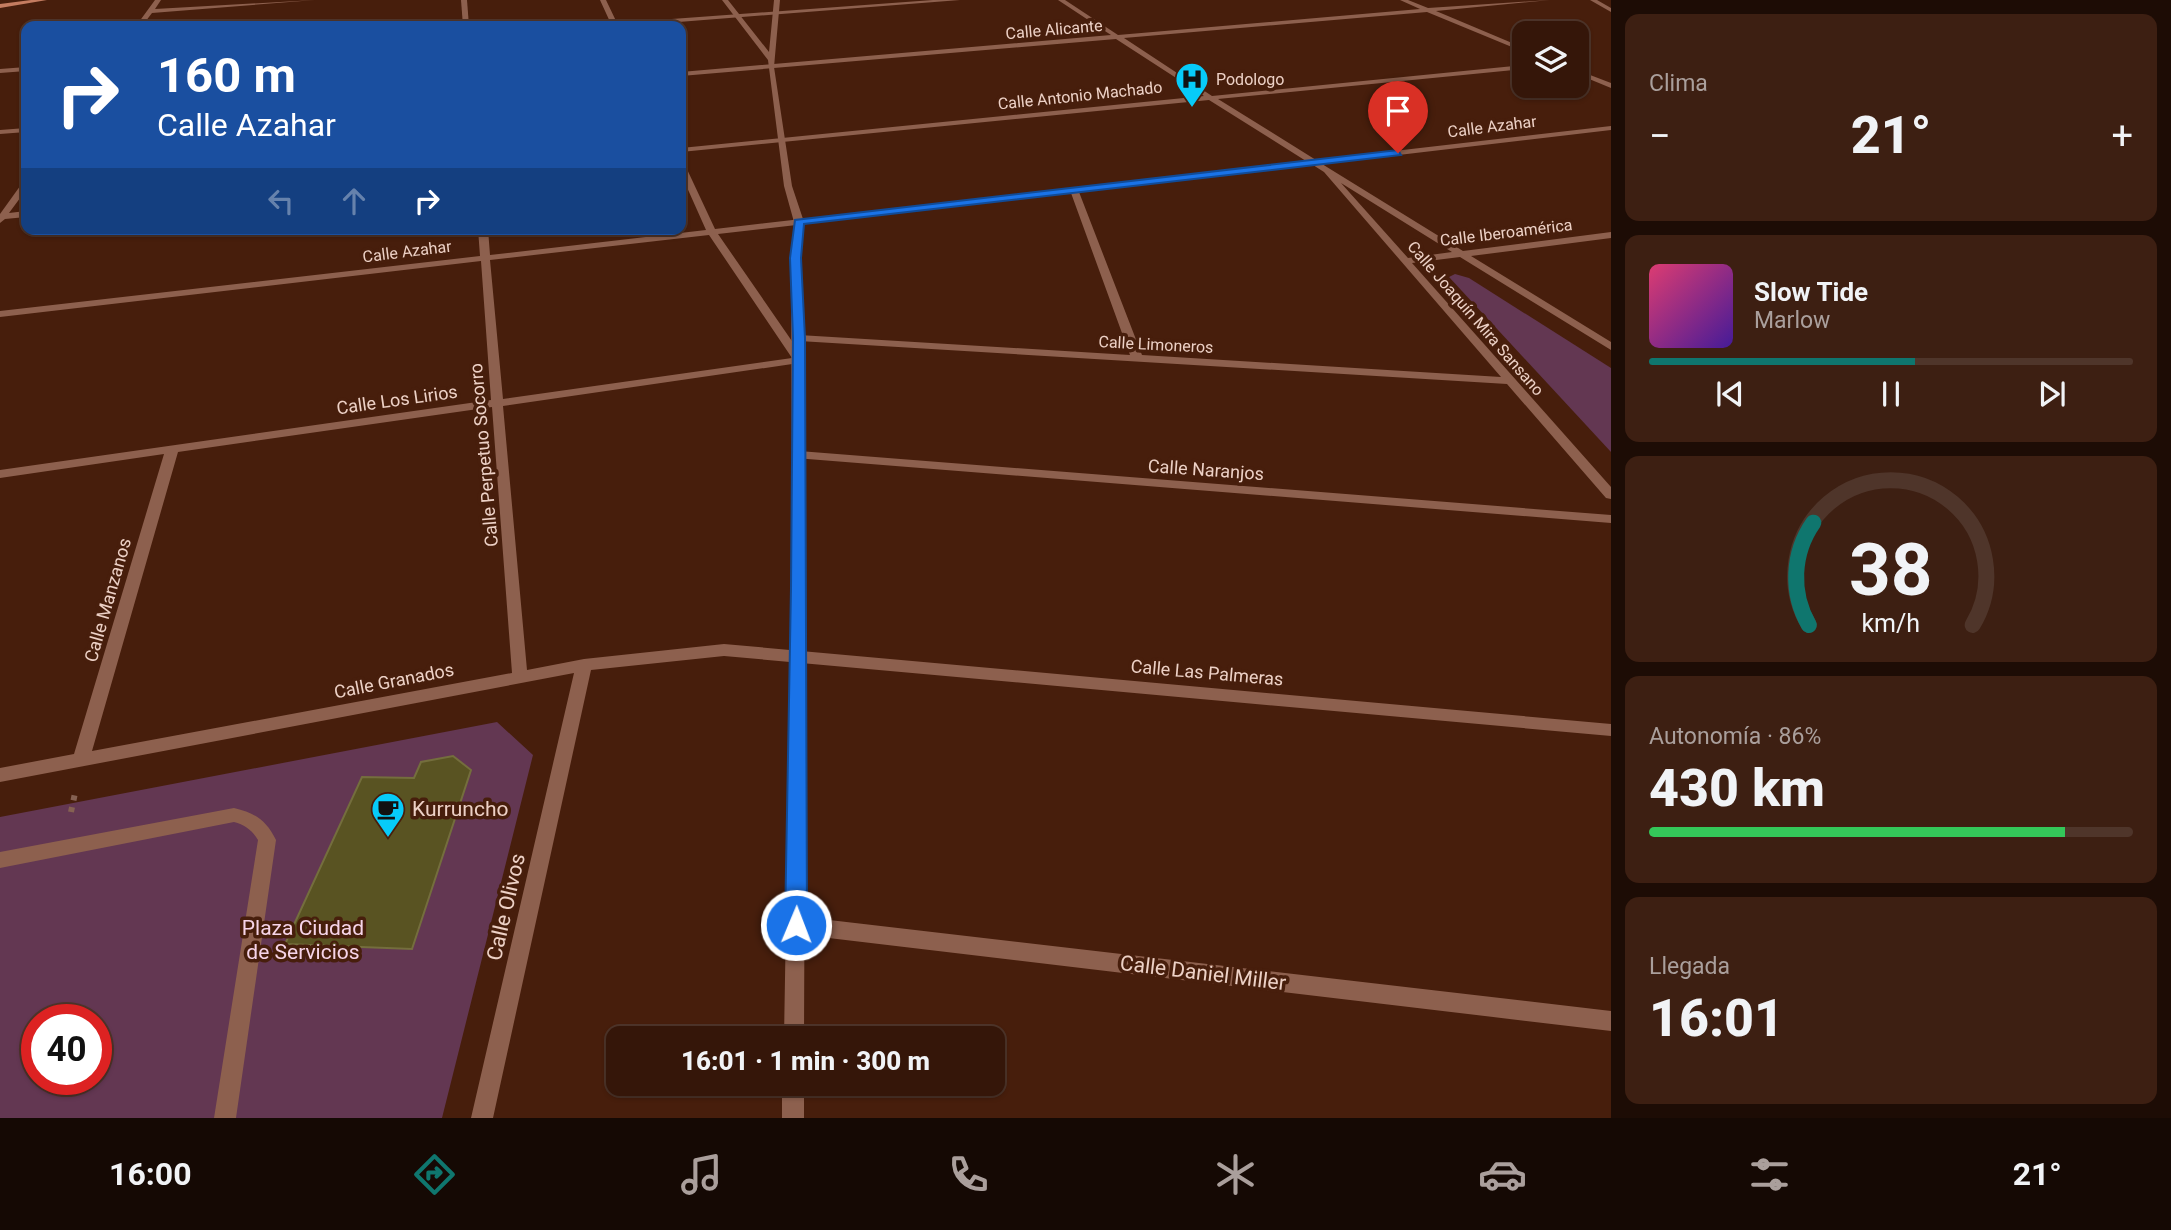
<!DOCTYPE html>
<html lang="es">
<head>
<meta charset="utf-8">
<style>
  :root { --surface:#351609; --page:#3d1f12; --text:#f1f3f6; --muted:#aa9f9c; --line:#4f352a; --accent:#0f766e }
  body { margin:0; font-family:Roboto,sans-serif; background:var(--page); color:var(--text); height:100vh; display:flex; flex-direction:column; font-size:26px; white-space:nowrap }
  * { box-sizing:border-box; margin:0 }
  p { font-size:23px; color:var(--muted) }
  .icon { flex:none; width:38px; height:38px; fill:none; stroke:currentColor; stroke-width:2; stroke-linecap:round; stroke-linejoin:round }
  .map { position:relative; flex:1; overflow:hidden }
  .drawer { display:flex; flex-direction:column; gap:14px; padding:14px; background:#1d0c05; width:560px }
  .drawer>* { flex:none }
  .top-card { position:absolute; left:21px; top:21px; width:665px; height:214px; border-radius:14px; box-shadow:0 2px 5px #0004,0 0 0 2px var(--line); background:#1a4fa0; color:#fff; overflow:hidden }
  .tools { position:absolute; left:1512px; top:21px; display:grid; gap:14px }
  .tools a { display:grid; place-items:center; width:77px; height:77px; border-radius:14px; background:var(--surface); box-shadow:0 2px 5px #0004,0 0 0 2px var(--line); font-size:35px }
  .speed { position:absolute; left:21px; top:1004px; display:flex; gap:14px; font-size:35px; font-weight:700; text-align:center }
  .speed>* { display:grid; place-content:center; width:91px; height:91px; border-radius:50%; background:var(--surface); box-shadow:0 2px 5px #0004,0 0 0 2px var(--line); line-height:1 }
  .speed .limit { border:10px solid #d22; background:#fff; color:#111 }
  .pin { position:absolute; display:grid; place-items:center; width:60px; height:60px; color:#fff; margin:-72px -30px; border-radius:50% 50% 50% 0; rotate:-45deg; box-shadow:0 0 7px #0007 }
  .pin .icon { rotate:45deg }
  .me { position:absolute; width:77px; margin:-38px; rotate:1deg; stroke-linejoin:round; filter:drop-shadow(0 0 5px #0008) }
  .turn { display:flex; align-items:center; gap:24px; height:147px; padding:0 21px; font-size:32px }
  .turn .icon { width:91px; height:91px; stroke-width:2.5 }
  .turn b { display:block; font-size:49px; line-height:60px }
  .lanes { display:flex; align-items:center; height:66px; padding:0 21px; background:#0003; justify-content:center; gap:35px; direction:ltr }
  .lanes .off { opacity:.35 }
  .big { font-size:52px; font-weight:800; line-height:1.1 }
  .drawer .tile { flex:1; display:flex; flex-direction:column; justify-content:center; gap:10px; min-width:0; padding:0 24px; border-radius:14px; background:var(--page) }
  .drawer .dial { align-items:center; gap:0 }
  .dial svg { height:182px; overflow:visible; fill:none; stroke:var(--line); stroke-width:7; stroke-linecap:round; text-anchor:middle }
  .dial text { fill:var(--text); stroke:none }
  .song { display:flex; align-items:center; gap:21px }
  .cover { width:84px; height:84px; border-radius:10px; background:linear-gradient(135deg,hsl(340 70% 55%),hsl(260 70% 35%)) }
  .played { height:7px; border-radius:4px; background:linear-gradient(90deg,var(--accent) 55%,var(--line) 55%) }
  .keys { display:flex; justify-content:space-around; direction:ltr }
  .heat { display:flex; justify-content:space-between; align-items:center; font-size:38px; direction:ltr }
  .charge { height:10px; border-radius:5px; background:linear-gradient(90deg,#34c759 86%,var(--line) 0) }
  .trip { position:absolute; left:606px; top:1026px; width:399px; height:70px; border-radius:14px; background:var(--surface); box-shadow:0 2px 5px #0004,0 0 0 2px var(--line); font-weight:800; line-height:70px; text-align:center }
  .tabs { display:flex; height:112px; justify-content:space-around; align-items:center; background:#150904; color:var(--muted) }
  .tabs .icon { width:49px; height:49px }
  .tabs .on { color:var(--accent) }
  .tabs b { font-size:32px; color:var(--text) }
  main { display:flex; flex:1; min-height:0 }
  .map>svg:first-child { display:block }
  .green { fill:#633752; fill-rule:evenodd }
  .building { fill:#595322; stroke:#746e3d; stroke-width:2 }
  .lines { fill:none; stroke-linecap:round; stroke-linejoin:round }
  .path { stroke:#856152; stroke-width:6; stroke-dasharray:5 7; stroke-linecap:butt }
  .pedestrian { fill:#8d604e; fill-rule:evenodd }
  .minor { fill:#8d604e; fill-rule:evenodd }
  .tertiary { fill:#8d604e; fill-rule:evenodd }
  .secondary { fill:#c47c60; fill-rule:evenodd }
  .route { fill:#1a73e8; stroke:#114b97; stroke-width:2 }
  .labels { text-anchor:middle; stroke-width:7; stroke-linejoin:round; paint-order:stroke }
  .far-street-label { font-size:16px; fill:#edd1c6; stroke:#471e0c }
  .far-poi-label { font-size:16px; fill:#edd1c6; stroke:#471e0c; text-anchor:start }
  .street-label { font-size:18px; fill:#edd1c6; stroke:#471e0c }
  .near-poi-label { font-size:21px; fill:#edd1c6; stroke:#471e0c; text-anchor:start }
  .near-street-label { font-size:21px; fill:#edd1c6; stroke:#471e0c }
  .near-park-label { font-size:21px; fill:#f6d4e8; stroke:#471e0c }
</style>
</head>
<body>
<main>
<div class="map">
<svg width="1611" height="1118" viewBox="0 0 1611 1118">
  <rect width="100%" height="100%" fill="#471e0c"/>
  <g class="green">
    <path d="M1455,274L1469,278L1611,368V452L1449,277Z"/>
    <path d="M497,722L533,755L442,1118H0V817ZM37,1020H96V1080H37Z"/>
  </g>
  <path class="building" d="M453,756L471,770L412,949L285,944L362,777L414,778L421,762Z"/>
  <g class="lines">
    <path class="path" d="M71,812L75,793"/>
    <path class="pedestrian" d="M234,808C255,813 266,820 276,840L236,1118H214L258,840C252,830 245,825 234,822L0,868V852Z"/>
    <g class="minor">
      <path d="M155,0H161L155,9L315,0L152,13L142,26H136Z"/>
      <path d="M461,0H467L469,26H463Z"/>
      <path d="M600,0H606L617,23L933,0H960L628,26H603L611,24Z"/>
      <path d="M1058,0H1065L1118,35L1420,9L1400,0H1408L1428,8L1550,0L1436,11L1524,48V52L1427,12L1124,38L1212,96L1524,65V69L1218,99L1316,160L1611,126V130L1322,164L1463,251L1611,232V238L1471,256L1611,342V350L1460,257L1412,263L1611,487V499L1606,498L1507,384L799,341L794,338L799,335L1130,355L1071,193L718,234L805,360L799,363L503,406L527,670L584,659L724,644L1611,724V736L724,656L591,670L493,1118H471L574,673L0,782V768L74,754L164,454L0,478V470L491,400L481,261L0,317V311L480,256L478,229H488L490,255L706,230L681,174V163L685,165L715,229L1306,161L1209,100L681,152V148L1204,96L1116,39L681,76V72L1111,35ZM1313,165L1324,172L1501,377L1142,355L1079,192ZM1341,183L1452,252L1408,258ZM709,235L792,358L503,399L490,260ZM492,407L512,673L92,751L178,452Z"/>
      <path d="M1590,0H1597L1611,8V12Z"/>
      <path d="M26,67V71L0,73V69Z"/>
      <path d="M1577,70L1611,83V88L1577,74Z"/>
      <path d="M26,128V132L0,134V130Z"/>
      <path d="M26,181V190L9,213L26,211V217L5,219L0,223V214L23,182Z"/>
      <path d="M799,451L1611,515V523L795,458L793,455Z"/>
      <path d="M795,916L1611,1011V1031L795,934L788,931L785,925L788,919Z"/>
    </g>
    <g class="tertiary">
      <path d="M722,0H728L769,52L774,0H780L774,67L792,186L804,222L801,258L806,565L804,1038H784L792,565L791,258L794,222L784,186L768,60Z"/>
      <rect x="782" y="1083" width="22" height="35"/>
    </g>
    <path class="secondary" d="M31,0H47L0,8V4Z"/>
  </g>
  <path class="route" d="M1398,150L1401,155L804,224L801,258L805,338L807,925L803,933L796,936L788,933L785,925L791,588L793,338L790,258L795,220Z"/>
  <defs>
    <symbol id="hospital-pin" viewBox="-11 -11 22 30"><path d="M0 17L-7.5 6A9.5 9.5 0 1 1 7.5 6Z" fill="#07cbf9" stroke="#471e0c"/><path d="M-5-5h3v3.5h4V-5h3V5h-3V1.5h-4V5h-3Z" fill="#111"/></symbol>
    <symbol id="cafe-pin" viewBox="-11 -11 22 30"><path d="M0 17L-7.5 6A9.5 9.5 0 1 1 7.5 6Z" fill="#07cbf9" stroke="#471e0c"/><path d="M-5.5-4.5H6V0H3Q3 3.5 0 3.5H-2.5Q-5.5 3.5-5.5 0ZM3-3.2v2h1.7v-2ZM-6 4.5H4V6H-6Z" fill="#111"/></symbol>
  </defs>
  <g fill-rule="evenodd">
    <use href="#hospital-pin" x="1173" y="60" width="38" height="52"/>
    <use href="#cafe-pin" x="369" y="790" width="38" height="52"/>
  </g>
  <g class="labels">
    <g class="far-street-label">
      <text transform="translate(1054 29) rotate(-5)" y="6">Calle Alicante</text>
      <text transform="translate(1080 95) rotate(-6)" y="6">Calle Antonio Machado</text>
      <text transform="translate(1492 126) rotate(-7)" y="6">Calle Azahar</text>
      <text transform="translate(1506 232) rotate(-7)" y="6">Calle Iberoamérica</text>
      <text transform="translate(407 251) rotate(-7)" y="6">Calle Azahar</text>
      <text transform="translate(1476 318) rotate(49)" y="6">Calle Joaquín Mira Sansano</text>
      <text transform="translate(1156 344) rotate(3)" y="6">Calle Limoneros</text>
    </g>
    <g class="far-poi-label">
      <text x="1216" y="85">Podologo</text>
    </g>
    <g class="street-label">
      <text transform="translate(397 400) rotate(-8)" y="6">Calle Los Lirios</text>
      <text transform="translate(484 455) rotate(-95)" y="6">Calle Perpetuo Socorro</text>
      <text transform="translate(1206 470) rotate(4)" y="6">Calle Naranjos</text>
      <text transform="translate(108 600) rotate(-74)" y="6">Calle Manzanos</text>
      <text transform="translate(1207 673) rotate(5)" y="6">Calle Las Palmeras</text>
      <text transform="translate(394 681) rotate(-11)" y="6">Calle Granados</text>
    </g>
    <g class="near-poi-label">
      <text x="412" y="816">Kurruncho</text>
    </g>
    <g class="near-street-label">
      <text transform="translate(506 907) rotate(-77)" y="7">Calle Olivos</text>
      <text transform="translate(1203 973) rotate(7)" y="7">Calle Daniel Miller</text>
    </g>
    <g class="near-park-label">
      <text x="303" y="935">Plaza Ciudad<tspan x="303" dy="24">de Servicios</tspan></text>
    </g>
  </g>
</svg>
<div class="tools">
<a><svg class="icon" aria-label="layers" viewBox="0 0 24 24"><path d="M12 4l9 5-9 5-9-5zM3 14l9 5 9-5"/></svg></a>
</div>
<div class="speed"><div class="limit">40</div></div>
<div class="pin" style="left:1398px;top:153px;background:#d93025"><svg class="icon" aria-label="arrive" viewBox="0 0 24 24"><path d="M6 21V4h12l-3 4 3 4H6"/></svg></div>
<svg class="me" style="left:796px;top:925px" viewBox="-20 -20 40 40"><circle r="17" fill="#1a73e8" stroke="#fff" stroke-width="3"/><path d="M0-11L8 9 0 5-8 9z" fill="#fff"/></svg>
<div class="trip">16:01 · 1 min · 300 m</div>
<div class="top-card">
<div class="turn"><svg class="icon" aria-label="right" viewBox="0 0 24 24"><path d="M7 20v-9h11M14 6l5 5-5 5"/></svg><div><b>160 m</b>Calle Azahar</div></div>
<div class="lanes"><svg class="icon off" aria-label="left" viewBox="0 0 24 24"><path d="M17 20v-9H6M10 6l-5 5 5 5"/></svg><svg class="icon off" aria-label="ahead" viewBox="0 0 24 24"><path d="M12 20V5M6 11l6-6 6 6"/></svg><svg class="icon" aria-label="right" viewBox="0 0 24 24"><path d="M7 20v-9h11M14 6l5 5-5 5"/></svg></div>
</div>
</div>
<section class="drawer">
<div class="tile"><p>Clima</p>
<div class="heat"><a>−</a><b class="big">21°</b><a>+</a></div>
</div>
<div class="tile">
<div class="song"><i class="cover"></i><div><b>Slow Tide</b><p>Marlow</p></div></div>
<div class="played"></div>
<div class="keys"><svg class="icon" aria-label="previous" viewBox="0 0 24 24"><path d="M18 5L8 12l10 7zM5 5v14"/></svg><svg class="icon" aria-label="pause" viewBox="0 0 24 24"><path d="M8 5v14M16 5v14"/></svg><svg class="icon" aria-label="next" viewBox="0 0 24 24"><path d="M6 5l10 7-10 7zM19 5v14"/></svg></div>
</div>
<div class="tile dial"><svg viewBox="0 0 100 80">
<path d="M14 69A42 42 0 1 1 86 69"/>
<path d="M14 69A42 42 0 0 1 16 24" stroke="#0f766e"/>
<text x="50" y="56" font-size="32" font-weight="700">38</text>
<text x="50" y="72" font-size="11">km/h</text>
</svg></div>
<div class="tile"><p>Autonomía · 86%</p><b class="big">430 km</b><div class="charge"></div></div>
<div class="tile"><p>Llegada</p><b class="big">16:01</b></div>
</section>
</main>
<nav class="tabs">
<b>16:00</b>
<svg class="icon on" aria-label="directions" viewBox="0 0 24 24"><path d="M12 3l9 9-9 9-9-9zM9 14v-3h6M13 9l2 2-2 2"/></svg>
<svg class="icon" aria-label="music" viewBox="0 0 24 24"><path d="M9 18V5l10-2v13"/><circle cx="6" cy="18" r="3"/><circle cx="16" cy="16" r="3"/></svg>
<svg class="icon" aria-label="phone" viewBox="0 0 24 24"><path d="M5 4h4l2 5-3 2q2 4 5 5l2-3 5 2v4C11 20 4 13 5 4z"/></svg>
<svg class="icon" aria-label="climate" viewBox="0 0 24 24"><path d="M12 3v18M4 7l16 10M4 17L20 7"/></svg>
<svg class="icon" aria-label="car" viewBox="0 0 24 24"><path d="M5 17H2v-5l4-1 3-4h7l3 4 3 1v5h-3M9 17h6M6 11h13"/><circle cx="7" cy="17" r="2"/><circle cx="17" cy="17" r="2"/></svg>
<svg class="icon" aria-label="filters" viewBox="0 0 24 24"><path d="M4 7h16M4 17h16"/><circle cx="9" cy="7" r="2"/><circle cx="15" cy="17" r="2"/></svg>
<b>21°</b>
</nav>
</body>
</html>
